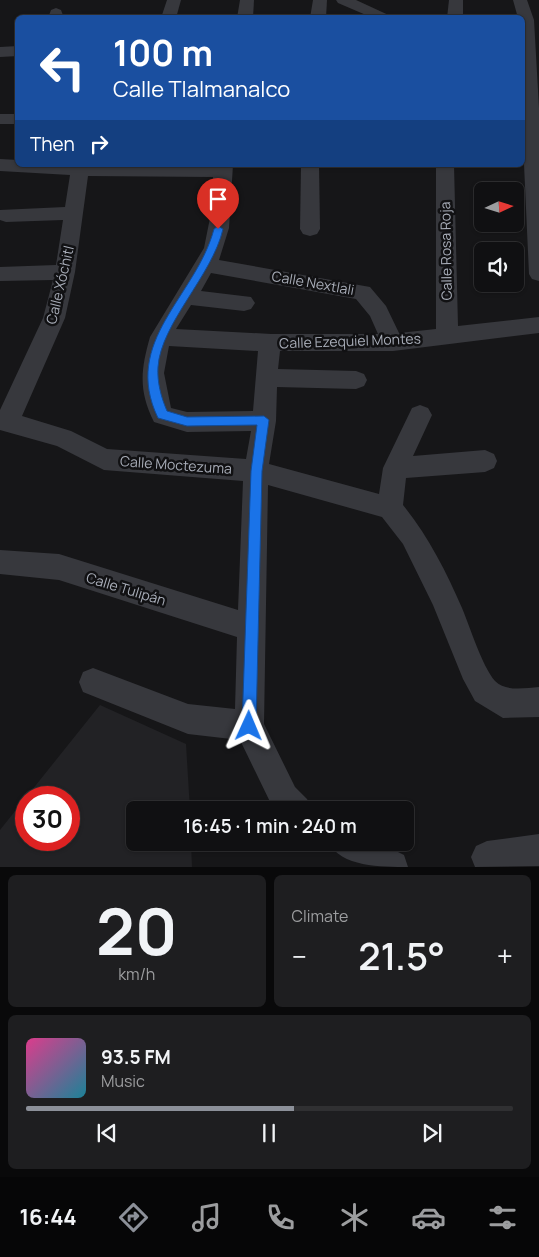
<!DOCTYPE html>
<html lang="en">
<head>
<meta charset="utf-8">
<style>
  :root { --surface:#101012; --page:#1e1e20; --text:#f1f3f6; --muted:#9c9d9f; --line:#303032; --accent:#8c9099 }
  body { margin:0; font-family:Manrope,sans-serif; background:var(--page); color:var(--text); height:100vh; display:flex; flex-direction:column; font-size:19px; white-space:nowrap }
  * { box-sizing:border-box; margin:0 }
  p { font-size:16px; color:var(--muted) }
  .icon { flex:none; width:28px; height:28px; fill:none; stroke:currentColor; stroke-width:2; stroke-linecap:round; stroke-linejoin:round }
  .map { position:relative; height:867px; overflow:hidden }
  .drawer { display:flex; flex-direction:column; gap:8px; padding:8px; background:#09090a; flex:1 }
  .drawer>* { flex:none }
  .guide { position:absolute; left:15px; top:15px; width:510px; height:152px; border-radius:8px; box-shadow:0 1px 4px #0004,0 0 0 1px var(--line); background:#1a4fa0; color:#fff; overflow:hidden }
  .needle { width:32px; rotate:86deg }
  .buttons { position:absolute; left:474px; top:182px; display:grid; gap:10px }
  .buttons a { display:grid; place-items:center; width:50px; height:50px; border-radius:8px; background:var(--surface); box-shadow:0 1px 4px #0004,0 0 0 1px var(--line); font-size:25px }
  .speed { position:absolute; left:15px; top:786px; display:flex; gap:10px; font-size:25px; font-weight:700; text-align:center }
  .speed>* { display:grid; place-content:center; width:65px; height:65px; border-radius:50%; background:var(--surface); box-shadow:0 1px 4px #0004,0 0 0 1px var(--line); line-height:1 }
  .speed .limit { border:8px solid #d22; background:#fff; color:#111 }
  .pin { position:absolute; display:grid; place-items:center; width:42px; height:42px; color:#fff; margin:-51px -21px; border-radius:50% 50% 50% 0; rotate:-45deg; box-shadow:0 0 5px #0007 }
  .pin .icon { rotate:45deg }
  .me { position:absolute; width:55px; margin:-28px; rotate:1deg; stroke-linejoin:round; filter:drop-shadow(0 0 4px #0008) }
  .turn { display:flex; align-items:center; gap:18px; height:105px; padding:0 15px; font-size:22px }
  .turn .icon { width:65px; height:65px; stroke-width:2.5 }
  .turn b { display:block; font-size:35px; line-height:42px }
  .then { display:flex; align-items:center; height:48px; padding:0 15px; background:#0003; gap:10px; font-size:19px }
  .big { font-size:38px; font-weight:600; line-height:1.1 }
  .drawer .tile { flex:1; display:flex; flex-direction:column; justify-content:center; gap:8px; min-width:0; padding:0 18px; border-radius:8px; background:var(--page) }
  .drawer .dial { align-items:center; gap:0 }
  .dial b { font-size:65px; line-height:1 }
  .song { display:flex; align-items:center; gap:15px }
  .cover { width:60px; height:60px; border-radius:8px; background:linear-gradient(135deg,hsl(330 70% 55%),hsl(190 70% 35%)) }
  .played { height:5px; border-radius:2px; background:linear-gradient(90deg,var(--accent) 55%,var(--line) 55%) }
  .keys { display:flex; justify-content:space-around; direction:ltr }
  .heat { display:flex; justify-content:space-between; align-items:center; font-size:28px; direction:ltr }
  .drawer .tiles { flex:1; display:grid; gap:8px; grid-template-columns:1fr 1fr }
  .tile:last-child { grid-column:span 2 }
  .trip { position:absolute; left:126px; top:801px; width:288px; height:50px; border-radius:8px; background:var(--surface); box-shadow:0 1px 4px #0004,0 0 0 1px var(--line); font-weight:600; line-height:50px; text-align:center }
  .tabs { display:flex; height:80px; justify-content:space-around; align-items:center; background:#060607; color:var(--muted) }
  .tabs .icon { width:35px; height:35px }
  .tabs .on { color:var(--accent) }
  .tabs b { font-size:22px; color:var(--text) }
  .map>svg:first-child { display:block }
  .built { fill:#222225; fill-rule:evenodd }
  .lines { fill:none; stroke-linecap:round; stroke-linejoin:round }
  .minor { fill:#37383d; fill-rule:evenodd }
  .route { fill:#1a73e8; stroke:#114b97 }
  .labels { text-anchor:middle; stroke-width:5; stroke-linejoin:round; paint-order:stroke }
  .street-label { font-size:14px; fill:#a8adb8; stroke:#111113 }
</style>
</head>
<body>
<div class="map">
<svg width="539" height="867" viewBox="0 0 539 867">
  <rect width="100%" height="100%" fill="#161618"/>
  <path class="built" d="M100,705L186,744L190,810H135V842L191,843L192,867H0V830ZM26,798H69V840H26Z"/>
  <g class="lines">
    <g class="minor">
      <path d="M167,0H181L176,18H161Z"/>
      <path d="M240,0H254L253,18H237Z"/>
      <path d="M313,0H327L326,18H310Z"/>
      <path d="M336,0H356L395,18H373L338,3Z"/>
      <path d="M449,0H463V18H447Z"/>
      <path d="M513,0H527L534,20L539,108V281L532,279L529,274L522,120V18H518Z"/>
      <path d="M56,8L61,10L64,18H48L51,10Z"/>
      <path d="M18,46V56L0,57V47Z"/>
      <rect x="0" y="114" width="18" height="10"/>
      <path d="M0,159L18,160V165H233L229,228L219,260L370,287L386,306L399,333L436,329V165H454L458,326L539,317V333L393,351H280L278,369L356,371L364,374L367,380L364,386L356,389L277,387L276,421L269,464L379,494L383,468L412,408L420,405L428,408L432,415L413,456L485,450L494,454L497,461L494,468L485,472L406,478L403,505C428,536 446,571 462,608C470,627 482,666 495,681C506,692 525,688 539,687V717L503,718L475,701L463,679L433,605L403,544L382,517L268,485L264,724L295,787L307,799L312,810H274L240,740L188,734L83,692L79,682L83,672L93,668L188,704L235,709L237,637L59,580L0,574V550L59,554L238,610L243,481L104,470L57,446L0,430V410L43,318L53,280L0,281V267L56,265L63,220L6,222L0,220V210L65,207L70,175L0,171ZM88,176L213,177L210,218L204,248L150,337C141,369 138,390 154,422L187,432L251,431L246,459L107,449L71,431L22,416L65,318L75,272ZM211,273L356,299L370,316L378,334H271L176,329L191,305L244,311L251,309L255,303L251,297L201,291ZM169,346L258,351L253,411L187,412L171,408L164,373Z"/>
      <path d="M301,165H319L320,229L317,234L310,236L303,234L300,229Z"/>
      <path d="M539,834V866L475,867L471,857L476,846L487,841Z"/>
      <path d="M328,842H378L404,855L408,867C381,867 341,867 328,842Z"/>
    </g>
  </g>
  <path class="route" d="M218,226L223,229C212,276 161,323 158,367C157,382 161,397 167,411L187,417L264,416L269,420L262,471L256,726L254,731L249,733L244,731L242,726L251,471L257,425L187,426L158,418C121,341 196,297 214,229Z"/>
  <g class="labels">
    <g class="street-label">
      <text transform="translate(446 251) rotate(-91)" y="5">Calle Rosa Roja</text>
      <text transform="translate(313 283) rotate(10)" y="5">Calle Nextlali</text>
      <text transform="translate(60 285) rotate(-77)" y="5">Calle Xóchitl</text>
      <text transform="translate(350 341) rotate(-2)" y="5">Calle Ezequiel Montes</text>
      <text transform="translate(176 465) rotate(4)" y="5">Calle Moctezuma</text>
      <text transform="translate(126 589) rotate(17)" y="5">Calle Tulipán</text>
    </g>
  </g>
</svg>
<div class="buttons">
<a><svg class="needle" viewBox="-14 -14 28 28"><path d="M0-13l5 13h-10z" fill="#e53935"/><path d="M0 13l5-13h-10z" fill="#9c9d9f"/></svg></a>
<a><svg class="icon" aria-label="sound" viewBox="0 0 24 24"><path d="M4 9h4l5-4v14l-5-4H4zM17 9q2 3 0 6"/></svg></a>
</div>
<div class="speed"><div class="limit">30</div></div>
<div class="pin" style="left:218px;top:229px;background:#d93025"><svg class="icon" aria-label="arrive" viewBox="0 0 24 24"><path d="M6 21V4h12l-3 4 3 4H6"/></svg></div>
<svg class="me" style="left:249px;top:726px" viewBox="-20 -20 40 40"><path d="M0-17L14 15 0 8-14 15z" fill="#1a73e8" stroke="#fff" stroke-width="4"/></svg>
<div class="trip">16:45 · 1 min · 240 m</div>
<div class="guide">
<div class="turn"><svg class="icon" aria-label="left" viewBox="0 0 24 24"><path d="M17 20v-9H6M10 6l-5 5 5 5"/></svg><div><b>100 m</b>Calle Tlalmanalco</div></div>
<div class="then">Then<svg class="icon" aria-label="right" viewBox="0 0 24 24"><path d="M7 20v-9h11M14 6l5 5-5 5"/></svg></div>
</div>
</div>
<section class="drawer">
<div class="tiles">
<div class="tile dial"><b>20</b><p>km/h</p></div>
<div class="tile"><p>Climate</p>
<div class="heat"><a>−</a><b class="big">21.5°</b><a>+</a></div>
</div>
<div class="tile">
<div class="song"><i class="cover"></i><div><b>93.5 FM</b><p>Music</p></div></div>
<div class="played"></div>
<div class="keys"><svg class="icon" aria-label="previous" viewBox="0 0 24 24"><path d="M18 5L8 12l10 7zM5 5v14"/></svg><svg class="icon" aria-label="pause" viewBox="0 0 24 24"><path d="M8 5v14M16 5v14"/></svg><svg class="icon" aria-label="next" viewBox="0 0 24 24"><path d="M6 5l10 7-10 7zM19 5v14"/></svg></div>
</div>
</div>
</section>
<nav class="tabs">
<b>16:44</b>
<svg class="icon on" aria-label="directions" viewBox="0 0 24 24"><path d="M12 3l9 9-9 9-9-9zM9 14v-3h6M13 9l2 2-2 2"/></svg>
<svg class="icon" aria-label="music" viewBox="0 0 24 24"><path d="M9 18V5l10-2v13"/><circle cx="6" cy="18" r="3"/><circle cx="16" cy="16" r="3"/></svg>
<svg class="icon" aria-label="phone" viewBox="0 0 24 24"><path d="M5 4h4l2 5-3 2q2 4 5 5l2-3 5 2v4C11 20 4 13 5 4z"/></svg>
<svg class="icon" aria-label="climate" viewBox="0 0 24 24"><path d="M12 3v18M4 7l16 10M4 17L20 7"/></svg>
<svg class="icon" aria-label="car" viewBox="0 0 24 24"><path d="M5 17H2v-5l4-1 3-4h7l3 4 3 1v5h-3M9 17h6M6 11h13"/><circle cx="7" cy="17" r="2"/><circle cx="17" cy="17" r="2"/></svg>
<svg class="icon" aria-label="filters" viewBox="0 0 24 24"><path d="M4 7h16M4 17h16"/><circle cx="9" cy="7" r="2"/><circle cx="15" cy="17" r="2"/></svg>
</nav>
</body>
</html>
